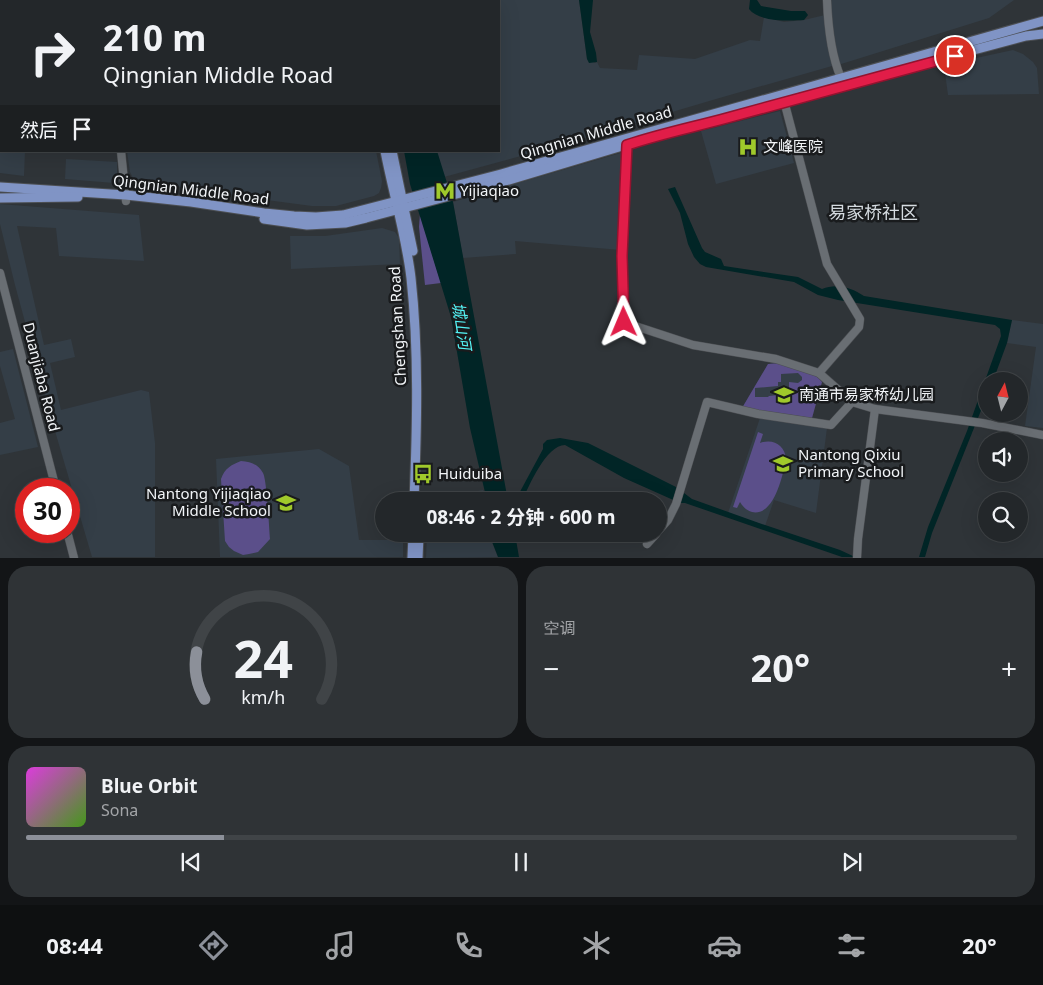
<!DOCTYPE html>
<html lang="zh">
<head>
<meta charset="utf-8">
<style>
  :root { --surface:#23272a; --page:#2f3336; --text:#f1f3f6; --muted:#a3a5a8; --line:#404447; --accent:#8c9099 }
  body { margin:0; font-family:"Noto Sans","Noto Sans SC",sans-serif; background:var(--page); color:var(--text); height:100vh; display:flex; flex-direction:column; font-size:19px; white-space:nowrap }
  * { box-sizing:border-box; margin:0 }
  p { font-size:16px; color:var(--muted) }
  .icon { flex:none; width:28px; height:28px; fill:none; stroke:currentColor; stroke-width:2; stroke-linecap:round; stroke-linejoin:round }
  .map { position:relative; height:558px; overflow:hidden }
  .drawer { display:flex; flex-direction:column; gap:8px; padding:8px; background:#131517; flex:1 }
  .drawer>* { flex:none }
  .guide { position:absolute; left:0px; top:0px; width:500px; height:152px; box-shadow:0 5px 20px #0002,0 0 0 1px var(--line); background:#23272a; color:var(--text); overflow:hidden }
  .needle { width:32px; rotate:7deg }
  .tools { position:absolute; left:978px; top:372px; display:grid; gap:10px }
  .tools a { display:grid; place-items:center; width:50px; height:50px; border-radius:50%; background:var(--surface); box-shadow:0 5px 20px #0002,0 0 0 1px var(--line); font-size:25px }
  .speed { position:absolute; left:15px; top:478px; display:flex; gap:10px; font-size:25px; font-weight:700; text-align:center }
  .speed>* { display:grid; place-content:center; width:65px; height:65px; border-radius:50%; background:var(--surface); box-shadow:0 5px 20px #0002,0 0 0 1px var(--line); line-height:1 }
  .speed .limit { border:8px solid #d22; background:#fff; color:#111 }
  .pin { position:absolute; display:grid; place-items:center; width:42px; height:42px; color:#fff; margin:-21px; border:2px solid #fff; border-radius:50%; box-shadow:0 1px 5px #0007 }
  .me { position:absolute; width:55px; margin:-28px; rotate:359deg; stroke-linejoin:round; filter:drop-shadow(0 0 4px #0008) }
  .turn { display:flex; align-items:center; gap:18px; height:105px; padding:0 20px; font-size:22px }
  .turn .icon { width:65px; height:65px; stroke-width:2.5 }
  .turn b { display:block; font-size:35px; line-height:42px }
  .then { display:flex; align-items:center; height:48px; padding:0 20px; background:#0003; gap:10px; font-size:19px }
  .big { font-size:38px; font-weight:700; line-height:1.1 }
  .drawer .widget { flex:1; display:flex; flex-direction:column; justify-content:center; gap:8px; min-width:0; padding:0 18px; border-radius:20px; background:var(--page) }
  .drawer .dial { align-items:center; gap:0 }
  .dial svg { height:130px; overflow:visible; fill:none; stroke:var(--line); stroke-width:7; stroke-linecap:round; text-anchor:middle }
  .dial text { fill:var(--text); stroke:none }
  .song { display:flex; align-items:center; gap:15px }
  .cover { width:60px; height:60px; border-radius:8px; background:linear-gradient(135deg,hsl(300 70% 55%),hsl(100 70% 35%)) }
  .played { height:5px; border-radius:2px; background:linear-gradient(90deg,var(--accent) 20%,var(--line) 20%) }
  .keys { display:flex; justify-content:space-around; direction:ltr }
  .heat { display:flex; justify-content:space-between; align-items:center; font-size:28px; direction:ltr }
  .drawer .tiles { flex:1; display:grid; gap:8px; grid-template-columns:1fr 1fr }
  .widget:last-child { grid-column:span 2 }
  .trip { position:absolute; left:375px; top:492px; width:292px; height:50px; border-radius:25px; background:var(--surface); box-shadow:0 5px 20px #0002,0 0 0 1px var(--line); font-weight:700; line-height:50px; text-align:center }
  .dock { display:flex; height:80px; justify-content:space-around; align-items:center; background:#0e1011; color:var(--muted) }
  .dock .icon { width:35px; height:35px }
  .dock .active { color:var(--accent) }
  .dock b { font-size:22px; color:var(--text) }
  .map>svg:first-child { display:block }
  .built { fill:#343e47 }
  .green { fill:#5b4f8a; fill-rule:evenodd }
  .water { fill:#012526 }
  .lines { fill:none; stroke-linecap:round; stroke-linejoin:round }
  .minor-casing { stroke:#4c4f53; stroke-width:9 }
  .major-casing { stroke:#4c4f53; stroke-width:11 }
  .minor { stroke:#696e73; stroke-width:8 }
  .major { stroke:#8094c5; stroke-width:9 }
  .route-casing { stroke:#92132f; stroke-width:12 }
  .route { stroke:#e11d48; stroke-width:9 }
  .labels { text-anchor:middle; stroke-width:5; stroke-linejoin:round; paint-order:stroke }
  .street-label { font-size:15px; fill:#f2f5f8; stroke:#191b1d }
  .poi-label { font-size:15px; fill:#f2f5f8; stroke:#191b1d; text-anchor:start }
  .water-label { font-size:16px; font-style:italic; fill:#54f4f6; stroke:#191b1d }
  .quarter-label { font-size:18px; fill:#d5dbe0; stroke:#191b1d }
</style>
</head>
<body>
<div class="map">
<svg width="1043" height="558" viewBox="0 0 1043 558">
  <rect width="100%" height="100%" fill="#2f3438"/>
  <g class="built">
    <path d="M409,0H579L587,59L595,63L597,62L600,68L637,70L639,55L695,59L750,40L760,41L764,17L784,22L804,20L825,15L832,66L716,99L554,147L444,177L437,151H499V1Z"/>
    <path d="M829,0H1014L989,18L838,65Z"/>
    <path d="M1013,50L1023,54L1033,62L1037,68L1039,94L948,95L944,65Z"/>
    <path d="M0,93L1,151H25L24,176L0,173Z"/>
    <path d="M780,111L794,163L716,184L701,131Z"/>
    <path d="M127,151H376L382,181L381,188L379,193L374,196L336,206H312L259,199L195,188L158,185L138,182L134,180L130,172Z"/>
    <path d="M624,152L621,250L515,241L516,254L463,258L453,202Z"/>
    <path d="M66,159L117,162V180L114,183L65,179Z"/>
    <path d="M0,204L139,215L144,261L59,256L56,228L17,226L44,345L71,339L75,357L50,363L61,410L141,390L149,392L155,443V557H92L50,414L15,285L0,224Z"/>
    <path d="M382,228L395,232L399,238L400,264L291,269L290,236H325Z"/>
    <path d="M1012,320L1043,324V428L1025,426L1036,347L1007,343Z"/>
    <path d="M13,349L38,447L0,455V423L15,419L0,366V352Z"/>
    <path d="M779,363L822,382L812,418L742,408L768,364Z"/>
    <path d="M760,418L827,428L816,513L774,500L765,526L728,513Z"/>
    <path d="M319,449L349,466L359,540H403V557H220L216,459Z"/>
    <path d="M483,490L487,501H428Z"/>
    <path d="M427,534H489L498,557L426,558Z"/>
  </g>
  <g class="green">
    <path d="M420,214L441,283L425,285L419,227Z"/>
    <path d="M779,363L815,374L822,382L812,418L742,408L768,364ZM798,373L802,377V380L798,383L789,382V393H778V395L769,396L768,397H755V388L778,386V382H781V374Z"/>
    <path d="M758,432L763,434L760,443C773,438 785,445 786,459C783,475 774,517 752,512C746,510 743,507 740,502L737,508L733,507Z"/>
    <path d="M241,461C251,462 258,464 263,473C267,480 269,528 270,539L258,552L249,554L243,555L234,551L229,547L225,541L221,479C225,468 231,465 241,461Z"/>
  </g>
  <g class="water">
    <path d="M579,0H593L590,32L596,53L597,62L589,63L587,59Z"/>
    <path d="M750,0H757L761,6L791,11H805L808,15L804,20C789,21 759,22 749,9Z"/>
    <path d="M404,151H437L453,202L508,501H487L470,428L451,317L410,184Z"/>
    <path d="M675,187L702,248L705,252L721,259L724,266L798,277L822,289C836,283 851,287 864,296L1012,320L1007,343L993,381H986V398L932,533L925,557H919L928,527L967,431L1001,336L1000,329L995,325L838,300L818,295L794,282L706,267L700,264L694,257L688,244L680,213L668,189Z"/>
    <path d="M560,438L588,443L676,487L692,499L759,523L840,550L855,557H842L685,503H680L624,478L565,445C546,445 529,486 522,501H515L543,449V444L547,440Z"/>
    <path d="M489,534H515L519,557H498Z"/>
  </g>
  <g class="lines">
    <defs>
      <g id="minor">
        <path d="M827,0C828,26 831,55 841,78"/>
        <path d="M783,97L827,264L860,319L859,327L819,373"/>
        <path d="M627,140L622,256L623,322L693,345L776,359L819,373L852,402L875,409L982,423L1043,435"/>
        <path d="M121,151L126,201"/>
        <path d="M0,273L56,489"/>
        <path d="M659,530L668,520L676,504L707,402L758,414L831,425L852,402"/>
        <path d="M67,531L74,558"/>
        <path d="M647,544L656,534"/>
        <path d="M857,558L858,539L875,409"/>
      </g>
      <g id="major">
        <path d="M365,0L366,1"/>
        <path d="M385,151C393,193 406,235 411,278C419,351 417,427 414,501"/>
        <path d="M392,151L413,251"/>
        <path d="M0,187L126,195L191,202L264,213L294,216L316,217L343,215L501,174L1043,21"/>
        <path d="M0,198L78,197"/>
        <path d="M264,219L307,225L345,223L366,218L502,182L649,138L726,118L843,85L1026,36L1043,34"/>
        <path d="M412,558L413,534"/>
        <path d="M418,558L419,536"/>
      </g>
    </defs>
    <use href="#minor" class="minor-casing"/>
    <use href="#major" class="major-casing"/>
    <use href="#minor" class="minor"/>
    <use href="#major" class="major"/>
  </g>
  <g class="lines">
    <defs>
      <path id="route" d="M624,322L622,256L627,145C660,134 694,127 727,118C803,98 879,76 955,56"/>
    </defs>
    <use href="#route" class="route-casing"/>
    <use href="#route" class="route"/>
  </g>
  <defs>
    <symbol id="hospital-bare" viewBox="-9 -9 18 18"><path d="M-5-5h3v3.5h4V-5h3V5h-3V1.5h-4V5h-3Z" fill="#a0c92b" stroke="#191b1d" stroke-width="2.5" paint-order="stroke"/></symbol>
    <symbol id="metro-bare" viewBox="-9 -9 18 18"><path d="M-5.5 5V-5H-3L0 0L3-5H5.5V5H3V-.5L0 4L-3-.5V5Z" fill="#a0c92b" stroke="#191b1d" stroke-width="2.5" paint-order="stroke"/></symbol>
    <symbol id="school-bare" viewBox="-9 -9 18 18"><path d="M0-5L7-2L0 1L-7-2ZM-4 1L0 2.5L4 1V4Q0 6-4 4Z" fill="#a0c92b" stroke="#191b1d" stroke-width="2.5" paint-order="stroke"/></symbol>
    <symbol id="bus-bare" viewBox="-9 -9 18 18"><path d="M-5-6H5V4H4V6H2V4H-2V6H-4V4H-5ZM-3.5-4V0h7V-4ZM-3.5 1.2v1.5H-2V1.2ZM2 1.2v1.5H3.5V1.2Z" fill="#a0c92b" stroke="#191b1d" stroke-width="2.5" paint-order="stroke"/></symbol>
  </defs>
  <g fill-rule="evenodd">
    <use href="#hospital-bare" x="734" y="133" width="28" height="28"/>
    <use href="#metro-bare" x="431" y="177" width="28" height="28"/>
    <use href="#school-bare" x="770" y="381" width="28" height="28"/>
    <use href="#school-bare" x="769" y="450" width="28" height="28"/>
    <use href="#bus-bare" x="409" y="460" width="28" height="28"/>
    <use href="#school-bare" x="272" y="489" width="28" height="28"/>
  </g>
  <g class="labels">
    <g class="street-label">
      <text transform="translate(596 133) rotate(-16)" y="5">Qingnian Middle Road</text>
      <text transform="translate(191 190) rotate(7)" y="5">Qingnian Middle Road</text>
      <text transform="translate(398 326) rotate(-93)" y="5">Chengshan Road</text>
      <text transform="translate(41 377) rotate(76)" y="5">Duanjiaba Road</text>
    </g>
    <g class="poi-label">
      <text x="763" y="152">文峰医院</text>
      <text x="460" y="196">Yijiaqiao</text>
      <text x="799" y="400">南通市易家桥幼儿园</text>
      <text x="798" y="460">Nantong Qixiu<tspan x="798" dy="17">Primary School</tspan></text>
      <text x="438" y="479">Huiduiba</text>
      <text x="271" y="499" text-anchor="end">Nantong Yijiaqiao<tspan x="271" dy="17">Middle School</tspan></text>
    </g>
    <g class="water-label">
      <text transform="translate(462 326) rotate(81)" y="6">城山河</text>
    </g>
    <g class="quarter-label">
      <text x="873" y="219">易家桥社区</text>
    </g>
  </g>
</svg>
<div class="tools">
<a><svg class="needle" viewBox="-14 -14 28 28"><path d="M0-13l5 13h-10z" fill="#e53935"/><path d="M0 13l5-13h-10z" fill="#a3a5a8"/></svg></a>
<a><svg class="icon" aria-label="sound" viewBox="0 0 24 24"><path d="M4 9h4l5-4v14l-5-4H4zM17 9q2 3 0 6"/></svg></a>
<a><svg class="icon" aria-label="search" viewBox="0 0 24 24"><circle cx="10" cy="10" r="6"/><path d="M15 15l6 6"/></svg></a>
</div>
<div class="speed"><div class="limit">30</div></div>
<div class="pin" style="left:955px;top:56px;background:#d93025"><svg class="icon" aria-label="arrive" viewBox="0 0 24 24"><path d="M6 21V4h12l-3 4 3 4H6"/></svg></div>
<svg class="me" style="left:624px;top:322px" viewBox="-20 -20 40 40"><path d="M0-17L14 15 0 8-14 15z" fill="#e11d48" stroke="#fff" stroke-width="4"/></svg>
<div class="trip">08:46 · 2 分钟 · 600 m</div>
<div class="guide">
<div class="turn"><svg class="icon" aria-label="right" viewBox="0 0 24 24"><path d="M7 20v-9h11M14 6l5 5-5 5"/></svg><div><b>210 m</b>Qingnian Middle Road</div></div>
<div class="then">然后<svg class="icon" aria-label="arrive" viewBox="0 0 24 24"><path d="M6 21V4h12l-3 4 3 4H6"/></svg></div>
</div>
</div>
<section class="drawer">
<div class="tiles">
<div class="widget dial"><svg viewBox="0 0 100 80">
<path d="M14 69A42 42 0 1 1 86 69"/>
<path d="M14 69A42 42 0 0 1 9 40" stroke="#8c9099"/>
<text x="50" y="56" font-size="32" font-weight="700">24</text>
<text x="50" y="72" font-size="11">km/h</text>
</svg></div>
<div class="widget"><p>空调</p>
<div class="heat"><a>−</a><b class="big">20°</b><a>+</a></div>
</div>
<div class="widget">
<div class="song"><i class="cover"></i><div><b>Blue Orbit</b><p>Sona</p></div></div>
<div class="played"></div>
<div class="keys"><svg class="icon" aria-label="previous" viewBox="0 0 24 24"><path d="M18 5L8 12l10 7zM5 5v14"/></svg><svg class="icon" aria-label="pause" viewBox="0 0 24 24"><path d="M8 5v14M16 5v14"/></svg><svg class="icon" aria-label="next" viewBox="0 0 24 24"><path d="M6 5l10 7-10 7zM19 5v14"/></svg></div>
</div>
</div>
</section>
<nav class="dock">
<b>08:44</b>
<svg class="icon active" aria-label="directions" viewBox="0 0 24 24"><path d="M12 3l9 9-9 9-9-9zM9 14v-3h6M13 9l2 2-2 2"/></svg>
<svg class="icon" aria-label="music" viewBox="0 0 24 24"><path d="M9 18V5l10-2v13"/><circle cx="6" cy="18" r="3"/><circle cx="16" cy="16" r="3"/></svg>
<svg class="icon" aria-label="phone" viewBox="0 0 24 24"><path d="M5 4h4l2 5-3 2q2 4 5 5l2-3 5 2v4C11 20 4 13 5 4z"/></svg>
<svg class="icon" aria-label="climate" viewBox="0 0 24 24"><path d="M12 3v18M4 7l16 10M4 17L20 7"/></svg>
<svg class="icon" aria-label="car" viewBox="0 0 24 24"><path d="M5 17H2v-5l4-1 3-4h7l3 4 3 1v5h-3M9 17h6M6 11h13"/><circle cx="7" cy="17" r="2"/><circle cx="17" cy="17" r="2"/></svg>
<svg class="icon" aria-label="filters" viewBox="0 0 24 24"><path d="M4 7h16M4 17h16"/><circle cx="9" cy="7" r="2"/><circle cx="15" cy="17" r="2"/></svg>
<b>20°</b>
</nav>
</body>
</html>
